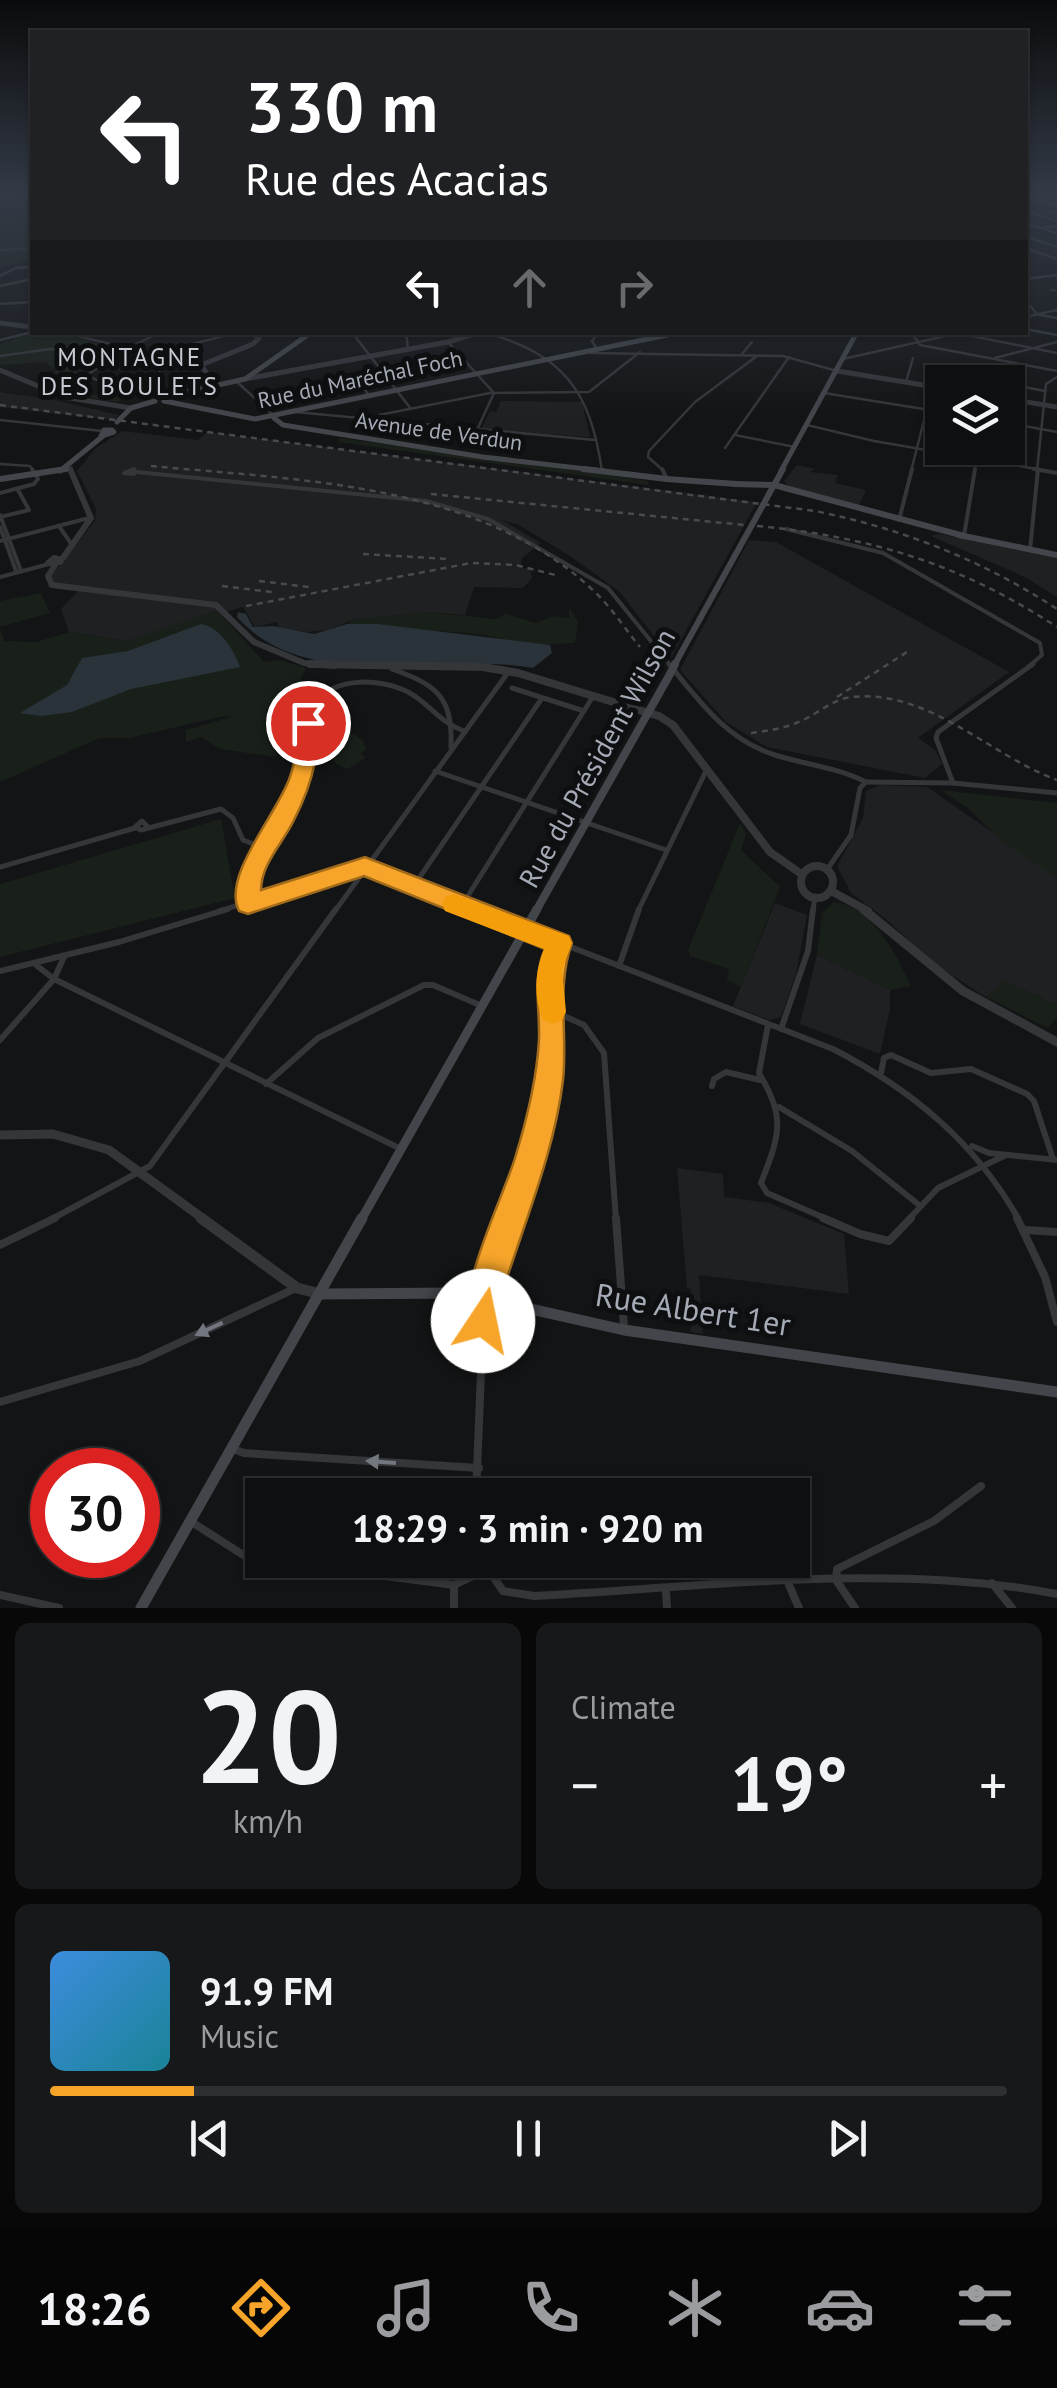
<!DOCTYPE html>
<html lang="en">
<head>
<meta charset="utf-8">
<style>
  :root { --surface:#0e0f10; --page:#171819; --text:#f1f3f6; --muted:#9b9c9f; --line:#2e2f30; --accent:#f7a52a }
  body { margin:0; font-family:"PT Sans",sans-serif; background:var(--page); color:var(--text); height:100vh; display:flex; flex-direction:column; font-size:38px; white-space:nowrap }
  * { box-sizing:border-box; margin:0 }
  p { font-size:32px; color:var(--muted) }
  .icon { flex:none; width:55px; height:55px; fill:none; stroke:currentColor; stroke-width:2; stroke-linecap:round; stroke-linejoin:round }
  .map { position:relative; height:1608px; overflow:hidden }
  .sheet { display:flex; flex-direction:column; gap:15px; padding:15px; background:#080809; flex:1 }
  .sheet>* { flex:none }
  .hud { position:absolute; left:30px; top:30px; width:998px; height:305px; border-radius:0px; box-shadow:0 2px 8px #0004,0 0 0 2px var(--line); background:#202124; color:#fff; overflow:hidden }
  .fabs { position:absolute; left:925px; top:365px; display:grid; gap:20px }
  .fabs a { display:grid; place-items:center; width:100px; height:100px; border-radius:0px; background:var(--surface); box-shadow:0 2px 8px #0004,0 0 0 2px var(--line); font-size:50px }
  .speed { position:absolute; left:30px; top:1448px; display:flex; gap:20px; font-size:50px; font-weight:700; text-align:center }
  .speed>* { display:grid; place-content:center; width:130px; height:130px; border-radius:50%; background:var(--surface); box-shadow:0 2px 8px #0004,0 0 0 2px var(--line); line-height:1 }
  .speed .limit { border:15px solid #d22; background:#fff; color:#111 }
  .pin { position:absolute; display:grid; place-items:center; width:85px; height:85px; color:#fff; margin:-42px; border:5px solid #fff; border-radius:50%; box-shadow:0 2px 10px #0007 }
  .me { position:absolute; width:110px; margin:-55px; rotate:11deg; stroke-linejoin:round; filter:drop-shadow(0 0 8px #0008) }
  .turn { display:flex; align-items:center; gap:35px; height:210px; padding:0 50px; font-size:45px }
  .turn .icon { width:130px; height:130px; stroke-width:2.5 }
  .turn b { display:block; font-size:70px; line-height:85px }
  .lanes { display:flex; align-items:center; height:95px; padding:0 50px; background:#0003; justify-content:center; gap:50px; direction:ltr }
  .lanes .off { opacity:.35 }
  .big { font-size:75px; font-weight:800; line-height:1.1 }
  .sheet .tile { flex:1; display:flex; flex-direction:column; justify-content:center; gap:15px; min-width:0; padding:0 35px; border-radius:15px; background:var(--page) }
  .sheet .dial { align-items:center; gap:0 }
  .dial b { font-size:130px; line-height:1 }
  .song { display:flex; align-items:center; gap:30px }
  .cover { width:120px; height:120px; border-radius:15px; background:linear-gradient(135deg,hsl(210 70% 55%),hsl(190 70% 35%)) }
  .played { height:10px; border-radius:5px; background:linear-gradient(90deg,var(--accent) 15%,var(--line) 15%) }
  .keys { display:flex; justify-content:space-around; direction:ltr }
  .heat { display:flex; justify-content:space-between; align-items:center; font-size:55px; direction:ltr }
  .sheet .tiles { flex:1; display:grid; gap:15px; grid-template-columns:1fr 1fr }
  .tile:last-child { grid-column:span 2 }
  .trip { position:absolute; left:245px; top:1478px; width:565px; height:100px; border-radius:0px; background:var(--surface); box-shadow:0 2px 8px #0004,0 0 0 2px var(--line); font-weight:800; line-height:100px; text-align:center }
  .tabs { display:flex; height:160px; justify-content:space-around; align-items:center; background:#060606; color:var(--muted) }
  .tabs .icon { width:70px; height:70px }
  .tabs .current { color:var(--accent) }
  .tabs b { font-size:45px; color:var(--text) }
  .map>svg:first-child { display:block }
  .built { fill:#1f2022 }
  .green { fill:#19201a }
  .water { fill:#293339 }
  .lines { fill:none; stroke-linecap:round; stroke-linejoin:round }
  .stream { stroke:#293339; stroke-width:2.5 }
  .minor-far4 { stroke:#34363a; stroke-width:2.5 }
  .minor-far3 { stroke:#34363a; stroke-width:4 }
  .minor-far2 { stroke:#34363a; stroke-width:5 }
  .minor-far1 { stroke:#34363a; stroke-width:6 }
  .minor { stroke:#34363a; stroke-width:8 }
  .tertiary-far5 { stroke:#34363a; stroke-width:4 }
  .tertiary-far4 { stroke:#34363a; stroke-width:5 }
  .tertiary-far3 { stroke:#34363a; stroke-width:6 }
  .tertiary-far2 { stroke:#34363a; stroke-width:8 }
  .tertiary-far1 { stroke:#34363a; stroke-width:9 }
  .tertiary { stroke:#34363a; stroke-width:11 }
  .secondary-far4 { stroke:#42454a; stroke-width:5 }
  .secondary-far3 { stroke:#42454a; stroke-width:6 }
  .secondary-far2 { stroke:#42454a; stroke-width:8 }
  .secondary-far1 { stroke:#42454a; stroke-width:9 }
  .secondary { stroke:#42454a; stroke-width:11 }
  .rail { stroke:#474a4f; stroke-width:2.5; stroke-dasharray:6 5; stroke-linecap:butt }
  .secondary-bridge-far2 { stroke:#42454a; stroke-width:5 }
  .secondary-bridge-far1 { stroke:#42454a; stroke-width:6 }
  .secondary-bridge { stroke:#42454a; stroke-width:8 }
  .oneway { fill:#72767e }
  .route { fill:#f7a52a; stroke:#a16b1b; stroke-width:2.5 }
  .slow { fill:#f59e0b }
  .labels { text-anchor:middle; stroke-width:10; stroke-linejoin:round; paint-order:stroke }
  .far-street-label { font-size:22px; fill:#a5abb6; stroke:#0e0f10 }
  .far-neighbourhood-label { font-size:25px; letter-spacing:2.5px; fill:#c6cad2; stroke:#0e0f10 }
  .street-label { font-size:28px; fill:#a5abb6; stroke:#0e0f10 }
  .near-street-label { font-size:32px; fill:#a5abb6; stroke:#0e0f10 }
</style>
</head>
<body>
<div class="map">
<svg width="1057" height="1608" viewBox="0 0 1057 1608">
  <rect width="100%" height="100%" fill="#131415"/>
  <g class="built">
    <path d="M0,392L54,400L119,415L113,420L0,407Z"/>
    <path d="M501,401L582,402L590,437L481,429L490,411L496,412Z"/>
    <path d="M122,431L198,440L207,432L757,502L671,658L620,592L570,556L519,525L502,520L541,543L522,558L520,568L530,569L532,578L523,588L474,587L465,615L428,612L352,620L328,630L307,632L280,629L277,622L255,627L243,607L127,641L69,632L61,609L78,591L47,587L52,574L95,521L96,509L77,471L96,448Z"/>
    <path d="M797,465L815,469L810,472L838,475L835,483L866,490L859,505L789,486L784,481Z"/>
    <path d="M939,534L1057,558V597L1025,577L931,536Z"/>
    <path d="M749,540L776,542L1009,672L918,738L936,751L942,764L925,778L767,747L726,722L680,670Z"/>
    <path d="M880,785L927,787L1057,877V1005L1004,981L986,997L933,963L887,920L851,893L837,866L863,818L866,791Z"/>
    <path d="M775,903L807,915L796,974L781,1017L769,1020L733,1006Z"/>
    <path d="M817,955L890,990V1009L880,1054L800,1024Z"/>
    <path d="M677,1168L723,1174L724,1197L769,1203L844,1234L849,1294L699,1275L703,1334L691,1332V1289L687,1288Z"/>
  </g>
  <g class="green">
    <path d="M0,193H32V261L0,267Z"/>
    <path d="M33,332L64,334L116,350H60L98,352L79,365L72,389L87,395H122L119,402L67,395L38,381L57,371L45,362L0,365V344Z"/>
    <path d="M340,438L649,481L648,485L338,442Z"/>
    <path d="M41,593L50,613L0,627V601Z"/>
    <path d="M569,608L578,621L575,643L532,645L479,634L347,624L352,620L428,612L496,619L506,614L536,623L554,616L569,618Z"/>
    <path d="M217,610L264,662L280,660L306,668L290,703L296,710L295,716L274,714L281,723L276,757L220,749L201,737L186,742V730L234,716L220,717L129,738H100L0,782V628L4,641L36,642L69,632L127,641Z"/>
    <path d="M344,729L363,740L366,749L361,753L365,758L348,769L336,764L324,742Z"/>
    <path d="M941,790L1057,803V877L1000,840L969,809Z"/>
    <path d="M221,819L235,898L0,957V884Z"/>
    <path d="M740,823L746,834L741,850L780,887L741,987L727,980L729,969L690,956L688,950Z"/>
    <path d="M834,902C871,906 897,955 911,986L890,990L817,955L822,913Z"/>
    <path d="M1004,981L1057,1005V1018L1048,1028L986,997Z"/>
  </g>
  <g class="water">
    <path d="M238,612L246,614L253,627L273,626L314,634L347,624H378L542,644L550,645L552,653L533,668C438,651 307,696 237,617Z"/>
    <path d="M201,624C220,627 234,650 240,667L131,689L72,712L41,716L20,713L67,685L82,658L128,651Z"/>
  </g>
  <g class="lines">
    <g class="stream">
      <path d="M1025,193L1048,200"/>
      <path d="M1048,211L1057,214"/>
      <path d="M0,250L32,249"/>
      <path d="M1051,290H1055"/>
    </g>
    <g class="minor-far4">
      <path d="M1025,211L1057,221"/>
      <path d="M1025,223L1057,233"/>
      <path d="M1045,227H1057"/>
      <path d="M1025,236L1057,247"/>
      <path d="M1025,248L1057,259"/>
      <path d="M0,276L16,268L32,267"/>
      <path d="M1025,279L1057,275"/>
      <path d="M0,286L32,279"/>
      <path d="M1025,300L1037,314"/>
      <path d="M0,304L32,302"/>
      <path d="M1040,315L1057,318"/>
      <path d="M1025,317L1057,310"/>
      <path d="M1025,329L1057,335"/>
      <path d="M61,332L139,351L174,349L238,332"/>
      <path d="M345,332L354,335L411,409"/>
      <path d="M406,332L408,349"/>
      <path d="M484,332C564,355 590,390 602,471"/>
      <path d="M911,332L920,345L1057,371"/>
      <path d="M962,334L1057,353"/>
      <path d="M354,335L377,332"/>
      <path d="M0,340L32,332"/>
      <path d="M448,342L494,393L477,430"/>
      <path d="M127,349L160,332"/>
      <path d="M597,349L592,341L599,332"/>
      <path d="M125,350L87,375C110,389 135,385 159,374L160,369L153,363L122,359L133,351"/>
      <path d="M591,353L783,356L837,371"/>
      <path d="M742,354L752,342"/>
      <path d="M0,356L50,349L117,351"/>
      <path d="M995,358L1057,342"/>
      <path d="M843,359L963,332"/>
      <path d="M235,380L273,415"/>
      <path d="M906,382L913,358"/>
      <path d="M1008,384L1045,391"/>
      <path d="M824,393L942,412"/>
      <path d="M368,394L356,378L382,372"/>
      <path d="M295,412L595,440"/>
      <path d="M369,417L490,393L589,392L640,352"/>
      <path d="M0,420L102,431"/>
      <path d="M1008,423L1057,432"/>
      <path d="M807,425L874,441L1048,471"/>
      <path d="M735,435L795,447"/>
      <path d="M725,448L789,357"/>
      <path d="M0,464L30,466L33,471"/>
      <path d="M128,471H134"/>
      <path d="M664,471L648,457L649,451L695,402L757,356"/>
      <path d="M911,471L936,374L996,382"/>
      <path d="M974,471L978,448"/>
      <path d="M1037,471L1046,384L1057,377"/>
    </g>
    <g class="minor-far3">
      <path d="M134,469V474L124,473Z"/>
      <path d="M662,469L667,479"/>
      <path d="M1034,469L1057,473"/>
      <path d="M137,472L426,501L488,519L608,588L671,666"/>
      <path d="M0,493L34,484L38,479L32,469"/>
      <path d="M0,515L21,571"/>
      <path d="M0,517L29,510L18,490"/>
      <path d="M899,520L912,469"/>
      <path d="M59,526L72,545"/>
      <path d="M0,527L16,571"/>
      <path d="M786,529L883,553L1040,643L1042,655L1029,666"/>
      <path d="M964,536L975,469"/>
      <path d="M0,541L89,518"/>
      <path d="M1030,550L1038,469"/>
      <path d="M0,577L49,564"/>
    </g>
    <g class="minor-far2">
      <path d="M669,664C699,701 727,740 775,755C806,765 837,767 866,782"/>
      <path d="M392,669C437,685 453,697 451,747"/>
      <path d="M512,688L584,711"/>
      <path d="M435,771L666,850"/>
      <path d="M866,782L953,783L1057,793"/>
      <path d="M953,783L936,738L938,732L1033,664"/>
      <path d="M147,826L142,821L135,827L141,830L221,809L233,818L243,840L266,849"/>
      <path d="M0,867L135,828"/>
      <path d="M826,871L851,835L860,788L866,782"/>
      <path d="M413,887L542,698"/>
      <path d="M248,904C248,860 281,832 296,792C301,778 306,763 308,748C309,736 306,721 311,710C327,676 379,677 408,692C429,703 440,723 464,731"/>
      <path d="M461,907L592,698"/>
      <path d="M219,911L365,867L479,911"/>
      <path d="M335,911L509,671"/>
      <path d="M638,911L706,771"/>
      <path d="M813,911L815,896"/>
    </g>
    <g class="minor-far1">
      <path d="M473,909L833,1049C912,1090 975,1142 1019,1220"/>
      <path d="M36,965L54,979L399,1148"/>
      <path d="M619,966L639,909"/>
      <path d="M0,971L119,942L228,909"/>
      <path d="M553,1011L584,1025L604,1053L616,1220"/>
      <path d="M768,1025L759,1073C786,1119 780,1134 761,1183L767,1193L829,1220"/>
      <path d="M781,1029L808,951L813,909"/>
      <path d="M0,1040L54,979L64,957"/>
      <path d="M881,1073L884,1058L891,1055L931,1073L971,1069L1027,1094L1034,1101L1053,1159"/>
      <path d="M266,1084L318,1038L424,985H433L482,1006"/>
      <path d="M712,1086L714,1079L726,1072L760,1080"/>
      <path d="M779,1107L852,1151L919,1205"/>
      <path d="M972,1146L989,1153L1057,1160"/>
      <path d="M50,1220L150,1166L336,909"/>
      <path d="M508,1220L545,1101L553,1036L549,970L559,943"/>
      <path d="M908,1220L938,1188L1006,1155"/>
    </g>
    <g class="minor">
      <path d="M616,1218L624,1327"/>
      <path d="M823,1218L860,1234L889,1241L911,1218"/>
      <path d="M1017,1218L1045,1277L1057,1322"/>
      <path d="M1025,1230L1057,1232"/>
      <path d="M0,1245L55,1218"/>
      <path d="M0,1402L140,1361L294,1289"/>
      <path d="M233,1449L244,1453L479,1468"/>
      <path d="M476,1495L484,1298L509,1218"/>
      <path d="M193,1523L248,1558L262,1560"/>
      <path d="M264,1560L454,1585L486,1570"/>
      <path d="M482,1560L503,1591L534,1596C703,1587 891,1562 1057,1594"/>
      <path d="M836,1580L837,1569L934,1521L981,1486"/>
      <path d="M836,1580L855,1608"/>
      <path d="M992,1583L1012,1608"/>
      <path d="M454,1585V1608"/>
      <path d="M789,1585L799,1608"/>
      <path d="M666,1591L667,1608"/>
      <path d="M0,1595L59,1608"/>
    </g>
    <path class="tertiary-far5" d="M1025,196L1057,205"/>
    <g class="tertiary-far4">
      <path d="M0,323L32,327"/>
      <path d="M0,370L64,397L131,408"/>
      <path d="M837,371L942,388"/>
      <path d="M245,379L448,342L480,332"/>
      <path d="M214,384L201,365L253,344L259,338L252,332"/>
      <path d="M1008,399L1057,407"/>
    </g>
    <g class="tertiary-far3">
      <path d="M61,560L54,558L48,563L60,562L91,518L70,469"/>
      <path d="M55,565L48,576L52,585L216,605L254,642L304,663L334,666"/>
    </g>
    <g class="tertiary-far2">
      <path d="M310,664L483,667L518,673L659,716L673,725L770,852L800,873"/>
      <circle cx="817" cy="882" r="16"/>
      <path d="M833,892L868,911"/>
    </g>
    <g class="tertiary-far1">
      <path d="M863,909L963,991L1057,1042"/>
      <path d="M0,1135L53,1134L109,1150L205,1220"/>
    </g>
    <path class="tertiary" d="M201,1218L297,1288L321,1294"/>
    <g class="secondary-far4">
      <path d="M164,397L245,379L312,332"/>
      <path d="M164,401L255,419L682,332"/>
      <path d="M274,418L283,425L483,457L604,471"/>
      <path d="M120,419L131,408L155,401"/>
      <path d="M104,430H112L114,432L101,436Z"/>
      <path d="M60,471L103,436"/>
      <path d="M781,471L857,332"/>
    </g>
    <g class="secondary-far3">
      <path d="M583,469L667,479"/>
      <path d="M0,479L66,469"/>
      <path d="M666,479L737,484"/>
      <path d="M734,484L774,485L964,536"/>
      <path d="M769,494L783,469"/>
      <path d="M959,535L1057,555"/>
      <path d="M681,653L763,505"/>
    </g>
    <path class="secondary-far2" d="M536,911L670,674"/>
    <path class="secondary-far1" d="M361,1220L537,909"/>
    <g class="secondary">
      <path d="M321,1294L459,1293L624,1330L1057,1392"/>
      <path d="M141,1608L362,1218"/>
    </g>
    <g class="rail">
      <path d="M0,405L815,511C903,529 982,560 1057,609"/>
      <path d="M151,466C299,480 483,483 597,594C613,610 626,630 640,647"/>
      <path d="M431,494L744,525"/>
      <path d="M757,526C872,537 960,564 1057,627"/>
      <path d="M363,554L448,559"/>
      <path d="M259,581L309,587"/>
      <path d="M222,586L272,592"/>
      <path d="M246,606L471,563L516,565L559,576"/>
      <path d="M837,697L907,652"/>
      <path d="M751,733C766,731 782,729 796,723C816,716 831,699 852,697C929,689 989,755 1057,780"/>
    </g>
    <path class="secondary-bridge-far2" d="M117,422L120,419"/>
    <g class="secondary-bridge-far1">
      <path d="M763,505L769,494"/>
      <path d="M674,666L681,653"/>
    </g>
    <path class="secondary-bridge" d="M670,674L675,664"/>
  </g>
  <defs><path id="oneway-solid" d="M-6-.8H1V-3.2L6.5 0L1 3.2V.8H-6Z" transform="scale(2.5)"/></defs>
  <g class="oneway">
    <use href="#oneway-solid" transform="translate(209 1329) rotate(155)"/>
    <use href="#oneway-solid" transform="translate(381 1462) rotate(-176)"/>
  </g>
  <linearGradient id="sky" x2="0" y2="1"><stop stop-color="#0a0b0c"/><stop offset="0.46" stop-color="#333a46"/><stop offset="1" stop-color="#333a46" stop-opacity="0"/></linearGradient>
  <rect width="1057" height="418" fill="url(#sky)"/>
  <path class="route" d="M308,716L319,723C319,758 310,789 294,820C283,843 261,864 261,890L365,857L569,936L572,943C556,986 568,1034 563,1080C555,1148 527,1216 506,1281C500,1298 502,1316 495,1333L483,1338L471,1333C454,1293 502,1201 515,1158C527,1119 537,1079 539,1039C540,1006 532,979 545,949L364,876L248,914L239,911C221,876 278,813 290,777C296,759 298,742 298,723Z"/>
  <path class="slow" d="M454,894L569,936L572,943L562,970L566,1012L562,1020L553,1024L543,1020C533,998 535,971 544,949L445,911L442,904L445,897Z"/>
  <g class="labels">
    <g class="far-street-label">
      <text transform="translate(360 379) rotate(-12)" y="8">Rue du Maréchal Foch</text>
      <text transform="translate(439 431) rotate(8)" y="8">Avenue de Verdun</text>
    </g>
    <g class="far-neighbourhood-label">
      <text x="130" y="366">MONTAGNE<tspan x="130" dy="29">DES BOULETS</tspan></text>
    </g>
    <g class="street-label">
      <text transform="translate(597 758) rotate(-61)" y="10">Rue du Président Wilson</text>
    </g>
    <g class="near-street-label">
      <text transform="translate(693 1310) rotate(9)" y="11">Rue Albert 1er</text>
    </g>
  </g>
</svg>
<div class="fabs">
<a><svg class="icon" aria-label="layers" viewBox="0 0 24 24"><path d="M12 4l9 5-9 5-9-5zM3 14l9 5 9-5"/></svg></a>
</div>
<div class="speed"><div class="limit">30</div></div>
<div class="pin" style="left:308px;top:723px;background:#d93025"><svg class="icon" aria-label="arrive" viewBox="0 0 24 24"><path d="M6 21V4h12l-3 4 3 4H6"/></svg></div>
<svg class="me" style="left:483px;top:1321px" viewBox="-20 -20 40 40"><circle r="19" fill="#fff"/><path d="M0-13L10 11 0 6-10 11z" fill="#f7a52a"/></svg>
<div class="trip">18:29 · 3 min · 920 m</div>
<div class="hud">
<div class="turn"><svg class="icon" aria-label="left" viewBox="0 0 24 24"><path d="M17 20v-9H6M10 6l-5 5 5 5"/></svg><div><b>330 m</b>Rue des Acacias</div></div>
<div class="lanes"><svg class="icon" aria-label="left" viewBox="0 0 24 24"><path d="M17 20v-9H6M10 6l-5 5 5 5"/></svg><svg class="icon off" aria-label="ahead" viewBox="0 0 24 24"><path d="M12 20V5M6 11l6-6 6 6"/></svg><svg class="icon off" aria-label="right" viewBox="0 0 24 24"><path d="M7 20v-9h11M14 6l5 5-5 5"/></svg></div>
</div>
</div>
<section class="sheet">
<div class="tiles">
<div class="tile dial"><b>20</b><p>km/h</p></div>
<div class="tile"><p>Climate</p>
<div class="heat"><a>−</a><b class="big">19°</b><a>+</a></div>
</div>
<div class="tile">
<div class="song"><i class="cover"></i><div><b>91.9 FM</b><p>Music</p></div></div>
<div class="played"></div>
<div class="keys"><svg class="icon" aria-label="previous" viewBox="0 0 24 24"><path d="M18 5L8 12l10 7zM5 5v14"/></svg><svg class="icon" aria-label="pause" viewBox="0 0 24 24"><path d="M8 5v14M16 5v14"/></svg><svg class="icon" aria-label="next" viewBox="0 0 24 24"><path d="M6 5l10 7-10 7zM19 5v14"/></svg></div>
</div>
</div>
</section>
<nav class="tabs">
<b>18:26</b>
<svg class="icon current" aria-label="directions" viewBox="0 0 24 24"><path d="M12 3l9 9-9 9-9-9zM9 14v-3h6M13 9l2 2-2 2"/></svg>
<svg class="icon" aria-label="music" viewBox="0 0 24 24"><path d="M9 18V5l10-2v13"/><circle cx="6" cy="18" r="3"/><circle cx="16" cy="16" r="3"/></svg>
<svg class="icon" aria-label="phone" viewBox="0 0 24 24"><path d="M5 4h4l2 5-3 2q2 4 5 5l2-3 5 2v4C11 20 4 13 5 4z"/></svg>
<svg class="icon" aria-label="climate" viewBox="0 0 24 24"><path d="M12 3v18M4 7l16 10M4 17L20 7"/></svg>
<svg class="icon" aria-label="car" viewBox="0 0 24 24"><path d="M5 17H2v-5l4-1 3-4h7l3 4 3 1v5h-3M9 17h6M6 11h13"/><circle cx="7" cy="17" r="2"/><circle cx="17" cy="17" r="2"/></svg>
<svg class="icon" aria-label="filters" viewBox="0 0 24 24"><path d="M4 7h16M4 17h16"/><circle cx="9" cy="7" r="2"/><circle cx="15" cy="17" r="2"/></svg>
</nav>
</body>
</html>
